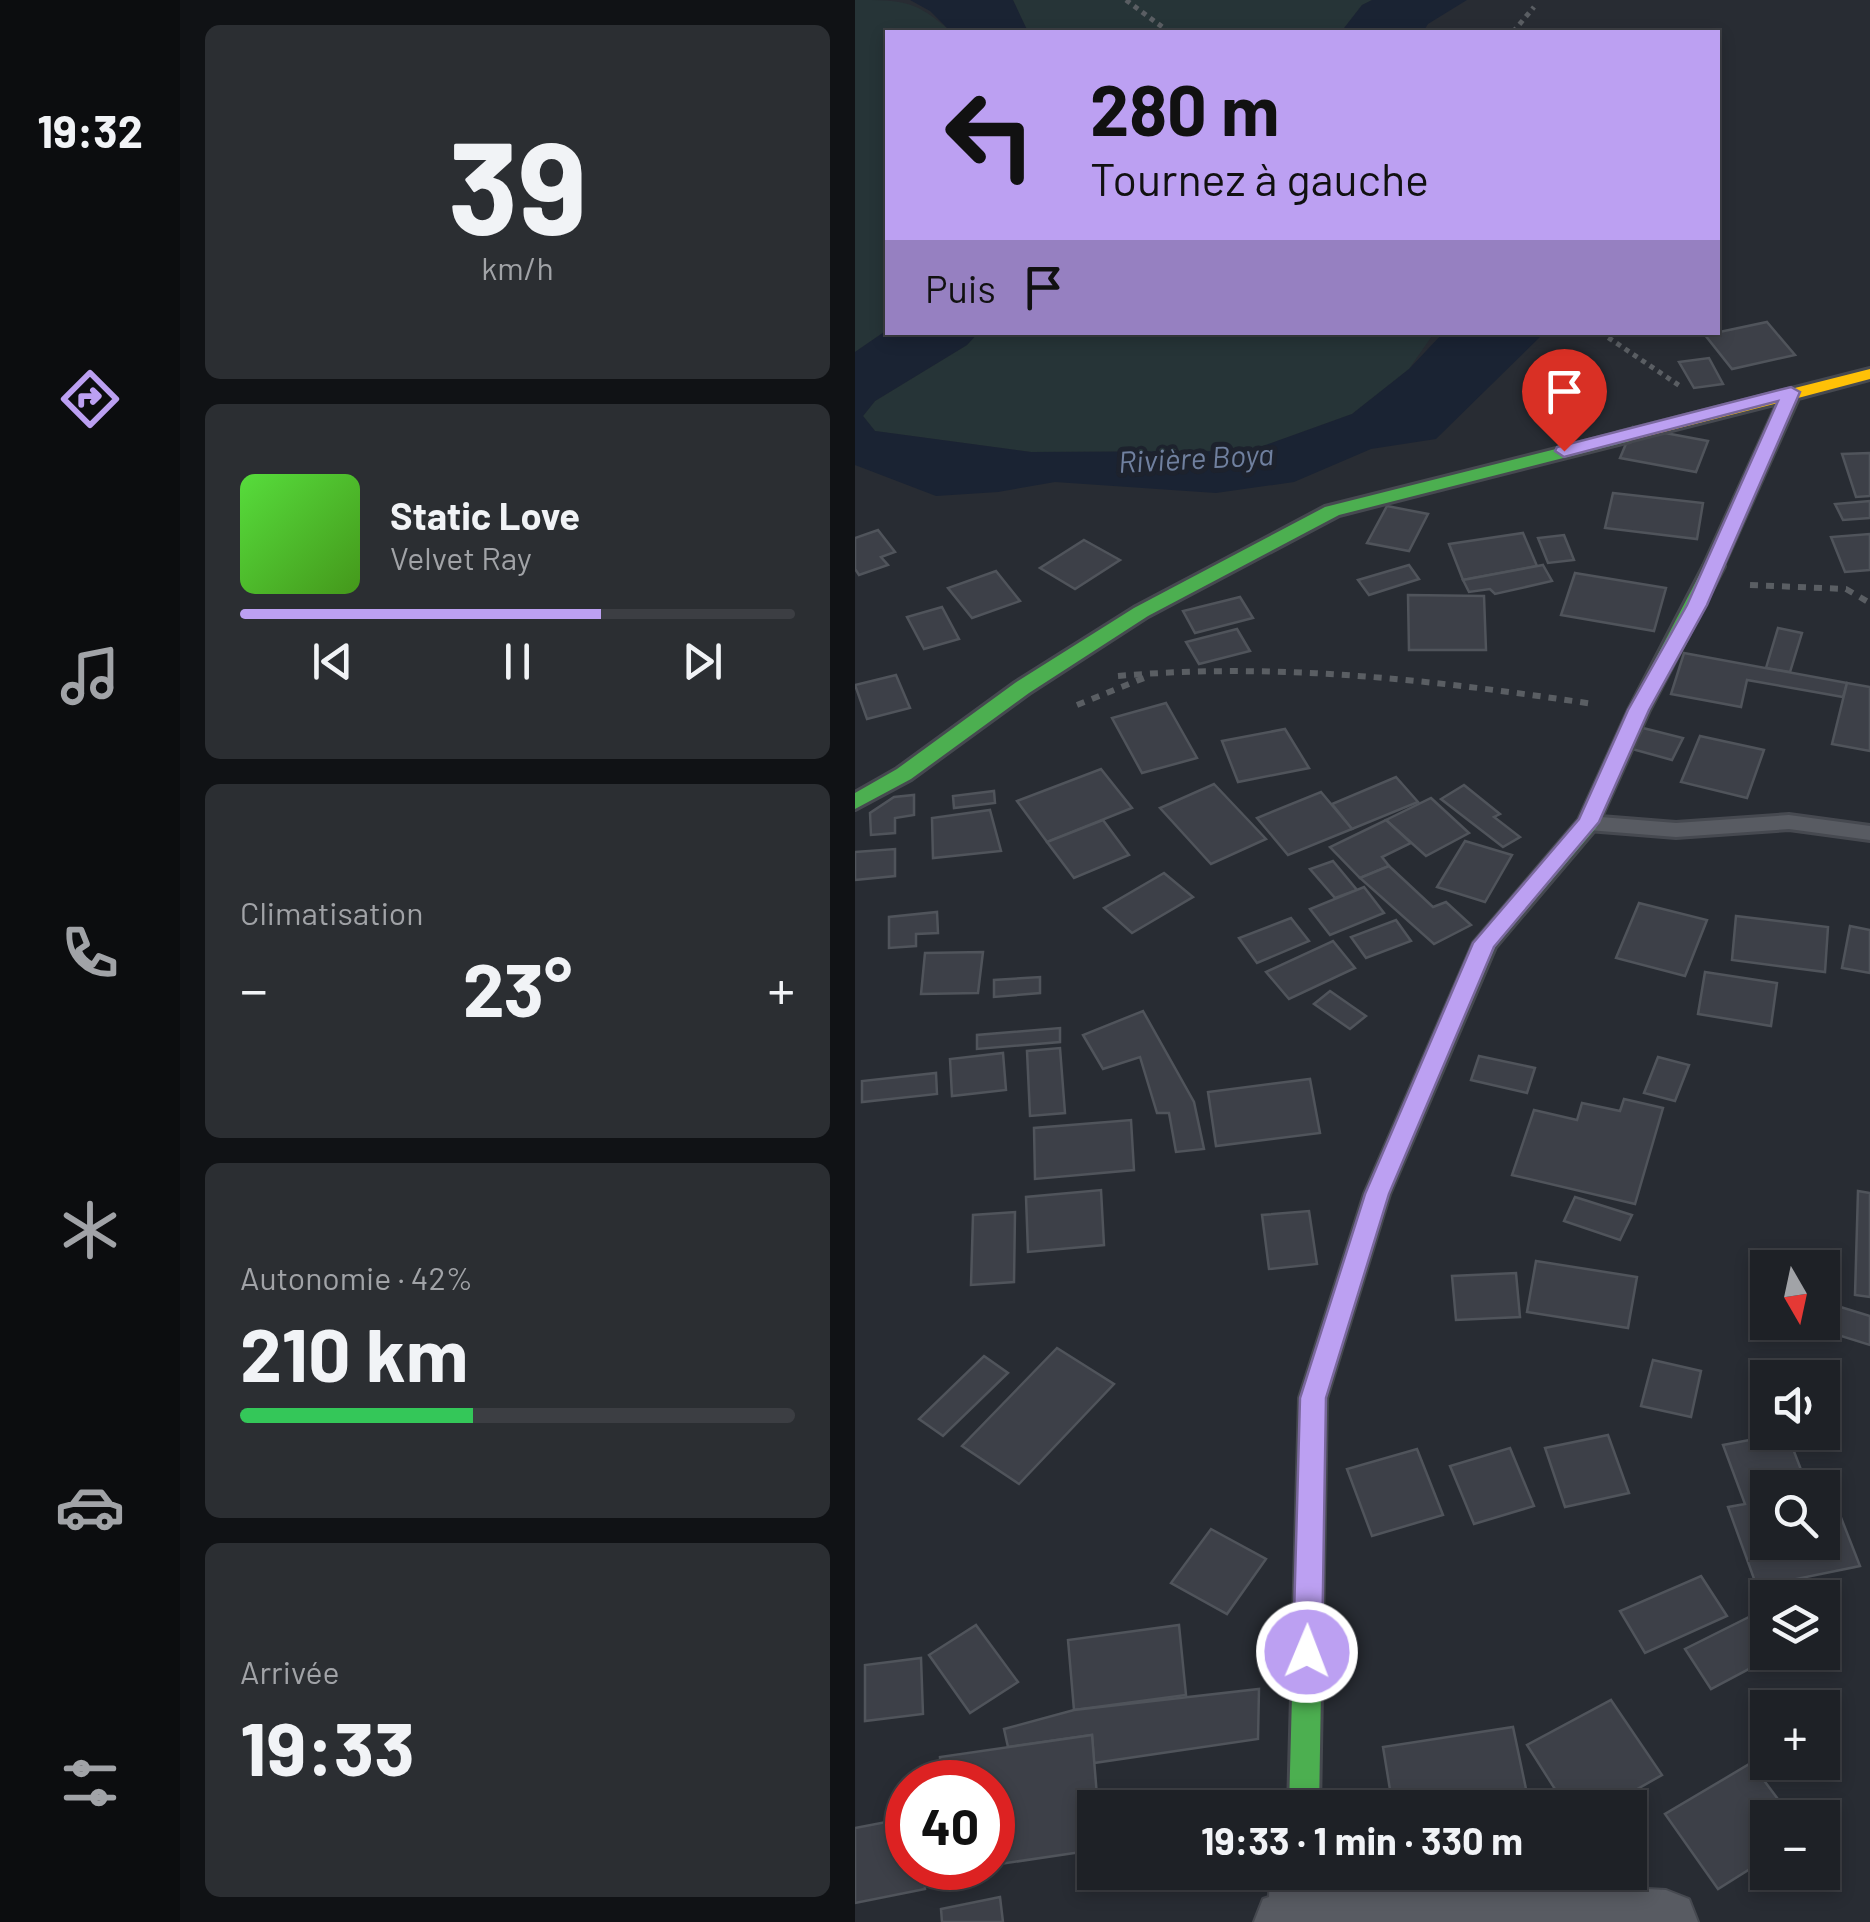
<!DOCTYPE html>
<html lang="fr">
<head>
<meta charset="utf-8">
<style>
  :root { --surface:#1e2126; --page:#2b2e32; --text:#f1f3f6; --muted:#a1a3a7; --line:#3c3e43; --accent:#bca0f2 }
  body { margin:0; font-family:Barlow,sans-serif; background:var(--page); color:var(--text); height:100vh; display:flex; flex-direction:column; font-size:38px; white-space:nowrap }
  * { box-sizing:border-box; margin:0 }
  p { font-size:32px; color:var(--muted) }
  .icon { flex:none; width:55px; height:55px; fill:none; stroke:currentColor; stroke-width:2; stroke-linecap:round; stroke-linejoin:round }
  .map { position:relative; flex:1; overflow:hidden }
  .drawer { display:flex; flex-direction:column; gap:25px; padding:25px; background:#101215; width:675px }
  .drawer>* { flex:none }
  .guide { position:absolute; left:30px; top:30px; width:835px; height:305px; border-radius:0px; box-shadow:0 5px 15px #0003,0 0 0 2px var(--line); background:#bca0f2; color:#111; overflow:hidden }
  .needle { width:65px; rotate:171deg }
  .tools { position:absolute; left:895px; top:1250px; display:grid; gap:20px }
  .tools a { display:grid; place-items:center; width:90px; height:90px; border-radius:0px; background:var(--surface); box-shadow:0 5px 15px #0003,0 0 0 2px var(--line); font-size:50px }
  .speed { position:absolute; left:30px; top:1760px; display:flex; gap:20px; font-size:50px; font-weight:700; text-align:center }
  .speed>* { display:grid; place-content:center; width:130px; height:130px; border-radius:50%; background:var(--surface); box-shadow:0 5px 15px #0003,0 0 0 2px var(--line); line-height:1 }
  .speed .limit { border:15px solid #d22; background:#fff; color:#111 }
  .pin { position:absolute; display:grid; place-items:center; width:85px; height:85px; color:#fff; margin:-102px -42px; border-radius:50% 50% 50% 0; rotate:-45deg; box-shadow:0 0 10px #0007 }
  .pin .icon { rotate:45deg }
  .me { position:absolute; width:110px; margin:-55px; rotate:1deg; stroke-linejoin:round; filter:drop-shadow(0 0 8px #0008) }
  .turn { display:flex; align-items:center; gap:35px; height:210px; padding:0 40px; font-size:45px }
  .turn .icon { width:130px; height:130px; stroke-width:2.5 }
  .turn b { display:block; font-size:70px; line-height:85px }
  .then { display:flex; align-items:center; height:95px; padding:0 40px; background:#0003; gap:20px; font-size:38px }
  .big { font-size:75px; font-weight:700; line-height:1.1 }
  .drawer .widget { flex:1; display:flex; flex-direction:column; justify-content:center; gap:15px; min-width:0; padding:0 35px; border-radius:15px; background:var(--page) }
  .drawer .dial { align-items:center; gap:0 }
  .dial b { font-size:130px; line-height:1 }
  .song { display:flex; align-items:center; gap:30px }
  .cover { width:120px; height:120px; border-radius:15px; background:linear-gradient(135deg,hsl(110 70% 55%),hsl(100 70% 35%)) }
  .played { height:10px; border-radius:5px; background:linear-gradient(90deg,var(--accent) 65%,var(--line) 65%) }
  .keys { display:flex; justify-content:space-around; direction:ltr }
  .heat { display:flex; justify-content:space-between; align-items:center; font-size:55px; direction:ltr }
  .charge { height:15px; border-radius:8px; background:linear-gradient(90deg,#34c759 42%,var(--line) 0) }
  .trip { position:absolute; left:222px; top:1790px; width:570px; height:100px; border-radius:0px; background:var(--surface); box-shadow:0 5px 15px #0003,0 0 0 2px var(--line); font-weight:700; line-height:100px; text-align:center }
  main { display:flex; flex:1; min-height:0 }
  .dock { display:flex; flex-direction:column; width:180px; justify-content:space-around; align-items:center; background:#0c0d0f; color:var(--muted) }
  .dock .icon { width:70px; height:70px }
  .dock .active { color:var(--accent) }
  .dock b { font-size:45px; color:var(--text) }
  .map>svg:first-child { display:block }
  .green { fill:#263437 }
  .water { fill:#1a2333 }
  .building { fill:#3d4048; stroke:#50545b; stroke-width:2.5 }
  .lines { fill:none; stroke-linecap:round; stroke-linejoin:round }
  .lane-casing { stroke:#464950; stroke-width:6 }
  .street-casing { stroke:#464950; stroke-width:4 }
  .fast-casing { stroke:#464950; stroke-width:6 }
  .slow-casing { stroke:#464950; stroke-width:6 }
  .path-far1 { stroke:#5a5e63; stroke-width:5; stroke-dasharray:5 5; stroke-linecap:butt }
  .path { stroke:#5a5e63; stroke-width:6; stroke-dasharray:8 8; stroke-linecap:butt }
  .lane { fill:#585b62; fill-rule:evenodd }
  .street { fill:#585b62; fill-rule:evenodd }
  .fast { fill:#4caf50; fill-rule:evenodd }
  .slow { fill:#ffc107; fill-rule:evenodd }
  .route { fill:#bca0f2; stroke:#7a689d; stroke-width:2.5 }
  .labels { text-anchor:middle; stroke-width:10; stroke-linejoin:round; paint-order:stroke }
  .water-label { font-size:30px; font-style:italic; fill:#70809f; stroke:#1d222d }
</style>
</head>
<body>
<main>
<nav class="dock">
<b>19:32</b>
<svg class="icon active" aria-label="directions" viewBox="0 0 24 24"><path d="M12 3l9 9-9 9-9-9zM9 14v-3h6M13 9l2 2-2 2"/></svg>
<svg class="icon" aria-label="music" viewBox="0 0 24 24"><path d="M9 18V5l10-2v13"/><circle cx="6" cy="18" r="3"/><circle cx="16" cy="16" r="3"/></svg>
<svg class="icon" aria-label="phone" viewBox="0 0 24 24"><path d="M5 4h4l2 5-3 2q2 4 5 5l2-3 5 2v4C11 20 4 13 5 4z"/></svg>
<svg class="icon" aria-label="climate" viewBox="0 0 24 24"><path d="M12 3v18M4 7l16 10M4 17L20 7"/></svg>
<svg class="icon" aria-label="car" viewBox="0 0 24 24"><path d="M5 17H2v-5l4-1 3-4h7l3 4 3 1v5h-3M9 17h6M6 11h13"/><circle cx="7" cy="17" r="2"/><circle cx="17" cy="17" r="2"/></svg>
<svg class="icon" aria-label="filters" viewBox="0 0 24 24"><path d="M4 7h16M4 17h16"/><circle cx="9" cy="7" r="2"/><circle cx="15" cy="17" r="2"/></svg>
</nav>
<section class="drawer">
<div class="widget dial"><b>39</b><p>km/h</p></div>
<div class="widget">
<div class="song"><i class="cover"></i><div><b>Static Love</b><p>Velvet Ray</p></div></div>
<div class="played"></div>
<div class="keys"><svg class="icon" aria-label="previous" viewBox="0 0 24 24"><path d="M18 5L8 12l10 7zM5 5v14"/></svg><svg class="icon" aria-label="pause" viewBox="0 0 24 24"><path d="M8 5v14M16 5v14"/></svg><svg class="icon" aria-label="next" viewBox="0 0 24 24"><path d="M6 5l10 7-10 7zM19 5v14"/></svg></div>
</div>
<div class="widget"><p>Climatisation</p>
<div class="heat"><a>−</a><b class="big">23°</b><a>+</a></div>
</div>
<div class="widget"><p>Autonomie · 42%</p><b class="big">210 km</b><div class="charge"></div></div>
<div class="widget"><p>Arrivée</p><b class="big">19:33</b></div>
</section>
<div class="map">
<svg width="1015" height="1922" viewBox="0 0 1015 1922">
  <rect width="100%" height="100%" fill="#282c33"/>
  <g class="green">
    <path d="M0,0C48,0 61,0 96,32H32V330L0,352Z"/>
    <path d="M158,0H517L507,5L486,32H173Z"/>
    <path d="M123,333H579L554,369L497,414L394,451L176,452L20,431L8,416L20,401L112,345Z"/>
  </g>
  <g class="water">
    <path d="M55,0H158L173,32H96L75,11Z"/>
    <path d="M517,0H612L573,24L568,32H486L507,5Z"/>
    <path d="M32,330L123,333L112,345L20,401L8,416L20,431L176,452L394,451L497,414L554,369L588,333H689L581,439L516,449L439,482L361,493L200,482L143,492L81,496L0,465V352Z"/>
  </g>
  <g class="building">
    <path d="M912,322L940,355L877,369L850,335Z"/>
    <path d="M854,358L868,384L839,388L824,362Z"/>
    <path d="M778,427L853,441L841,472L765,458Z"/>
    <path d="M1015,453V496L1001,497L987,454Z"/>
    <path d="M758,493L848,503L842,539L750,528Z"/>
    <path d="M1015,501V518L988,520L980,504Z"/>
    <path d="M532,506L573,514L554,551L512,543Z"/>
    <path d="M23,530L40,552L26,557L33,565L4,575L0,569V538Z"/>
    <path d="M668,533L682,566L608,580L594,544Z"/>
    <path d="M1015,534V570L990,572L976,537Z"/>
    <path d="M709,535L719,560L693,563L683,538Z"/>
    <path d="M229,540L265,560L220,589L185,568Z"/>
    <path d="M554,565L564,579L514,595L503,580Z"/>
    <path d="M688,565L697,581L640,594L635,589L614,592L608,580Z"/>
    <path d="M141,571L165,601L117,618L93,588Z"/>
    <path d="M720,573L811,588L799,631L706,615Z"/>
    <path d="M553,595L629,596L631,650H554Z"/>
    <path d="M385,597L398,618L340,633L328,611Z"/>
    <path d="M87,607L104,639L69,649L52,617Z"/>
    <path d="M923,628L947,633L935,672L911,668Z"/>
    <path d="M382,629L395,651L344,664L331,642Z"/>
    <path d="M829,653L992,683L988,697L892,680L886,707L816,694Z"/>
    <path d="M41,675L55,708L12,719L0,685Z"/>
    <path d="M992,683L1015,687V751L977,744Z"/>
    <path d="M311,703L342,758L287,773L257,718Z"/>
    <path d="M788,728L828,738L817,760L777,749Z"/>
    <path d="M430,729L454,768L383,782L367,741Z"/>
    <path d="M845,736L909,750L892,798L826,782Z"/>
    <path d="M246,769L277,808L192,842L162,801Z"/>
    <path d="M541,777L563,802L497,829L477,804Z"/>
    <path d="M359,784L411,839L356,864L305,808Z"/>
    <path d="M609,785L645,814L639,817L665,837L648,847L586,799Z"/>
    <path d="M139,791L140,803L99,808L98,796Z"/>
    <path d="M466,792L497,829L433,855L402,818Z"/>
    <path d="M59,795V815L40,818V833L16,835L15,813L39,797Z"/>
    <path d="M576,798L614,833L571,856L531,820Z"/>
    <path d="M135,810L146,851L78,858L77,818Z"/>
    <path d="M248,820L274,855L219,878L192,842Z"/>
    <path d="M531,820L556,843L527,857L534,866L505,878L475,847Z"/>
    <path d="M610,841L657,855L630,902L582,887Z"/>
    <path d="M40,849V876L0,880V852Z"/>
    <path d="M478,861L502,890L480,898L455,869Z"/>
    <path d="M534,866L578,907L591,902L616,925L579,944L505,878Z"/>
    <path d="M309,873L338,897L277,933L249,908Z"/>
    <path d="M509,887L529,913L475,935L455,909Z"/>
    <path d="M784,903L852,920L830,976L761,958Z"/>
    <path d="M82,912L83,933L61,934V946L34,948V917Z"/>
    <path d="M881,916L973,927L970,972L877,960Z"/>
    <path d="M436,918L454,941L402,963L384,938Z"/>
    <path d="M541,920L556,941L511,958L496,937Z"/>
    <path d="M995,926L1015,930V973L987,968Z"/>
    <path d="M478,941L500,968L434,999L411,972Z"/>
    <path d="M128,952L123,993L66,994L70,953Z"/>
    <path d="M850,972L922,983L916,1026L843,1014Z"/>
    <path d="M185,977V993L139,997V980Z"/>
    <path d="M475,991L511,1016L495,1029L459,1004Z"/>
    <path d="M288,1011L339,1102L349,1149L321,1152L314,1113H302L285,1057L248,1069L228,1035Z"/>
    <path d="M205,1028V1042L122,1049V1035Z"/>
    <path d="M205,1048L210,1113L175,1116L172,1051Z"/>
    <path d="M148,1053L151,1090L97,1096L95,1059Z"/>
    <path d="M624,1056L680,1068L672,1093L616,1080Z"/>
    <path d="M803,1057L834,1065L820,1101L789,1093Z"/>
    <path d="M81,1073L82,1094L7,1102V1081Z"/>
    <path d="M455,1079L465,1133L361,1146L353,1092Z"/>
    <path d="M769,1099L808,1108L780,1204L657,1175L679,1110L722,1120L727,1103L765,1111Z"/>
    <path d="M276,1120L279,1170L180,1179L179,1128Z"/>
    <path d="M246,1190L249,1245L173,1252L171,1197Z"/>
    <path d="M1003,1191L1015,1193V1297L1000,1295Z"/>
    <path d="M720,1197L777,1215L765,1240L709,1221Z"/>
    <path d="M454,1211L462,1264L414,1269L407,1215Z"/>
    <path d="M160,1212L159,1282L116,1285L118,1215Z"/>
    <path d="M681,1261L782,1277L773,1328L672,1312Z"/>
    <path d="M661,1273L665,1317L601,1320L597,1276Z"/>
    <path d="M979,1305L1015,1316V1345L970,1331Z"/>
    <path d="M202,1348L259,1384L164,1484L107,1446Z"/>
    <path d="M129,1356L153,1373L88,1436L64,1419Z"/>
    <path d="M798,1360L846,1371L836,1417L786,1406Z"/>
    <path d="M932,1433L953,1488H912V1542H968V1489L974,1487L1005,1566L902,1587L873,1507L890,1504L868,1445Z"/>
    <path d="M753,1435L774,1493L710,1507L690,1448Z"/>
    <path d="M655,1448L679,1506L619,1524L595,1466Z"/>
    <path d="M562,1449L588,1515L517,1536L492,1469Z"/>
    <path d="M356,1529L411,1559L372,1614L316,1583Z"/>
    <path d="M846,1576L872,1616L790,1653L765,1611Z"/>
    <path d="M912,1608V1652H926L856,1689L830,1649Z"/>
    <path d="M121,1625L163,1682L115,1713L74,1655Z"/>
    <path d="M324,1625L331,1695L219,1710L213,1640Z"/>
    <path d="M66,1658L68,1714L10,1721V1665Z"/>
    <path d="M404,1689L403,1739L239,1763L237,1735L153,1747L149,1729L219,1710Z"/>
    <path d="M756,1700L807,1775L749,1808H712L672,1745Z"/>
    <path d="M658,1727L675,1808H538L528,1747Z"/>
    <path d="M237,1735L243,1808H240V1850L138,1865V1782H86L85,1757Z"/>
    <path d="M896,1763L937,1818H912V1872H930L908,1887L895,1869L863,1889L810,1814Z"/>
    <path d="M52,1818V1868H68L70,1889L0,1903V1828Z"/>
    <path d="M145,1897L148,1922H87L86,1909Z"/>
  </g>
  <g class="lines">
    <defs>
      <path id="lane" d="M934,815L1015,826V840L934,829L821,837L733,830L722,823L733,816L821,823Z"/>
      <path id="street" d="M415,1872H479V1886L568,1877L811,1890L834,1899L843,1922H399L408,1899L414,1897Z"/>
      <g id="fast">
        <path d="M769,432L778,437L775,441L484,515L293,616L174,693L56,779L0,809V793L42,769L160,683L279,608L470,507Z"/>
        <path d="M859,560L869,566L794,710L741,828L640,947L534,1194L471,1398L464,1808H434L445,1398L510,1194L619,943L724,820L774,710L849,566Z"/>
      </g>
      <path id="slow" d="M1015,369V379L943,398L866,570H852L849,566L923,403L769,442L760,437L763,433Z"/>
    </defs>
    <use href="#lane" class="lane-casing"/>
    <use href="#street" class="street-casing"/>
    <use href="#fast" class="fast-casing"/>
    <use href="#slow" class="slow-casing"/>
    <g class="path-far1">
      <path d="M271,0L314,32"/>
      <path d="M658,32L679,7"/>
      <path d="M745,332L825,386"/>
    </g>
    <g class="path">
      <path d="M895,585L991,589L1015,603"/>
      <path d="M263,676C423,662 579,680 738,704"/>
      <path d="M222,705L294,676"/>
    </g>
    <use href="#lane" class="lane"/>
    <use href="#street" class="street"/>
    <use href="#fast" class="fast"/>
    <use href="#slow" class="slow"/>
  </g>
  <path class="route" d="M936,387L945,392L852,605L794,710L744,822L639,947L534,1194L471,1398L467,1652L463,1661L452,1665L442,1661L438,1652L445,1398L510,1194L618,943L724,819L773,710L832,605L923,401L709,457L700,451L702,447Z"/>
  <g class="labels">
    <g class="water-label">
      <text transform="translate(341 459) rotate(-3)" y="10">Rivière Boya</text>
    </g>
  </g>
</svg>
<div class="tools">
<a><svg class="needle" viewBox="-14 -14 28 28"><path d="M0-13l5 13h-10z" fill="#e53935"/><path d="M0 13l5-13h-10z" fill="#a1a3a7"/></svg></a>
<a><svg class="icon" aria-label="sound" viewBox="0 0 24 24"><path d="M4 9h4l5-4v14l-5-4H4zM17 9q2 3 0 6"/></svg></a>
<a><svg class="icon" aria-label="search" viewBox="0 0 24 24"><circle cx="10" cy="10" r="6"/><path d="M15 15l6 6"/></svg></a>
<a><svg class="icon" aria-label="layers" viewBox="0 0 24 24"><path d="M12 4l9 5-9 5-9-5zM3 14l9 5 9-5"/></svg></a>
<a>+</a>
<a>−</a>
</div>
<div class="speed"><div class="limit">40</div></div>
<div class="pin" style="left:709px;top:451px;background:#d93025"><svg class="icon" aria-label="arrive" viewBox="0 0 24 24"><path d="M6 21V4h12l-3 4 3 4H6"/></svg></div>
<svg class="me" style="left:452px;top:1652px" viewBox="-20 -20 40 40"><circle r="17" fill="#bca0f2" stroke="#fff" stroke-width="3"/><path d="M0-11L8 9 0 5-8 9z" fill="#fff"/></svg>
<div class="trip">19:33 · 1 min · 330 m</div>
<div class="guide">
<div class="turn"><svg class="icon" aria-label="left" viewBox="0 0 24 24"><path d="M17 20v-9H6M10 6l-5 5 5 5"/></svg><div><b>280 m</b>Tournez à gauche</div></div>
<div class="then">Puis<svg class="icon" aria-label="arrive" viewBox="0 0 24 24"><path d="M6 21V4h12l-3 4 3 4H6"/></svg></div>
</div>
</div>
</main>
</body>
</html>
